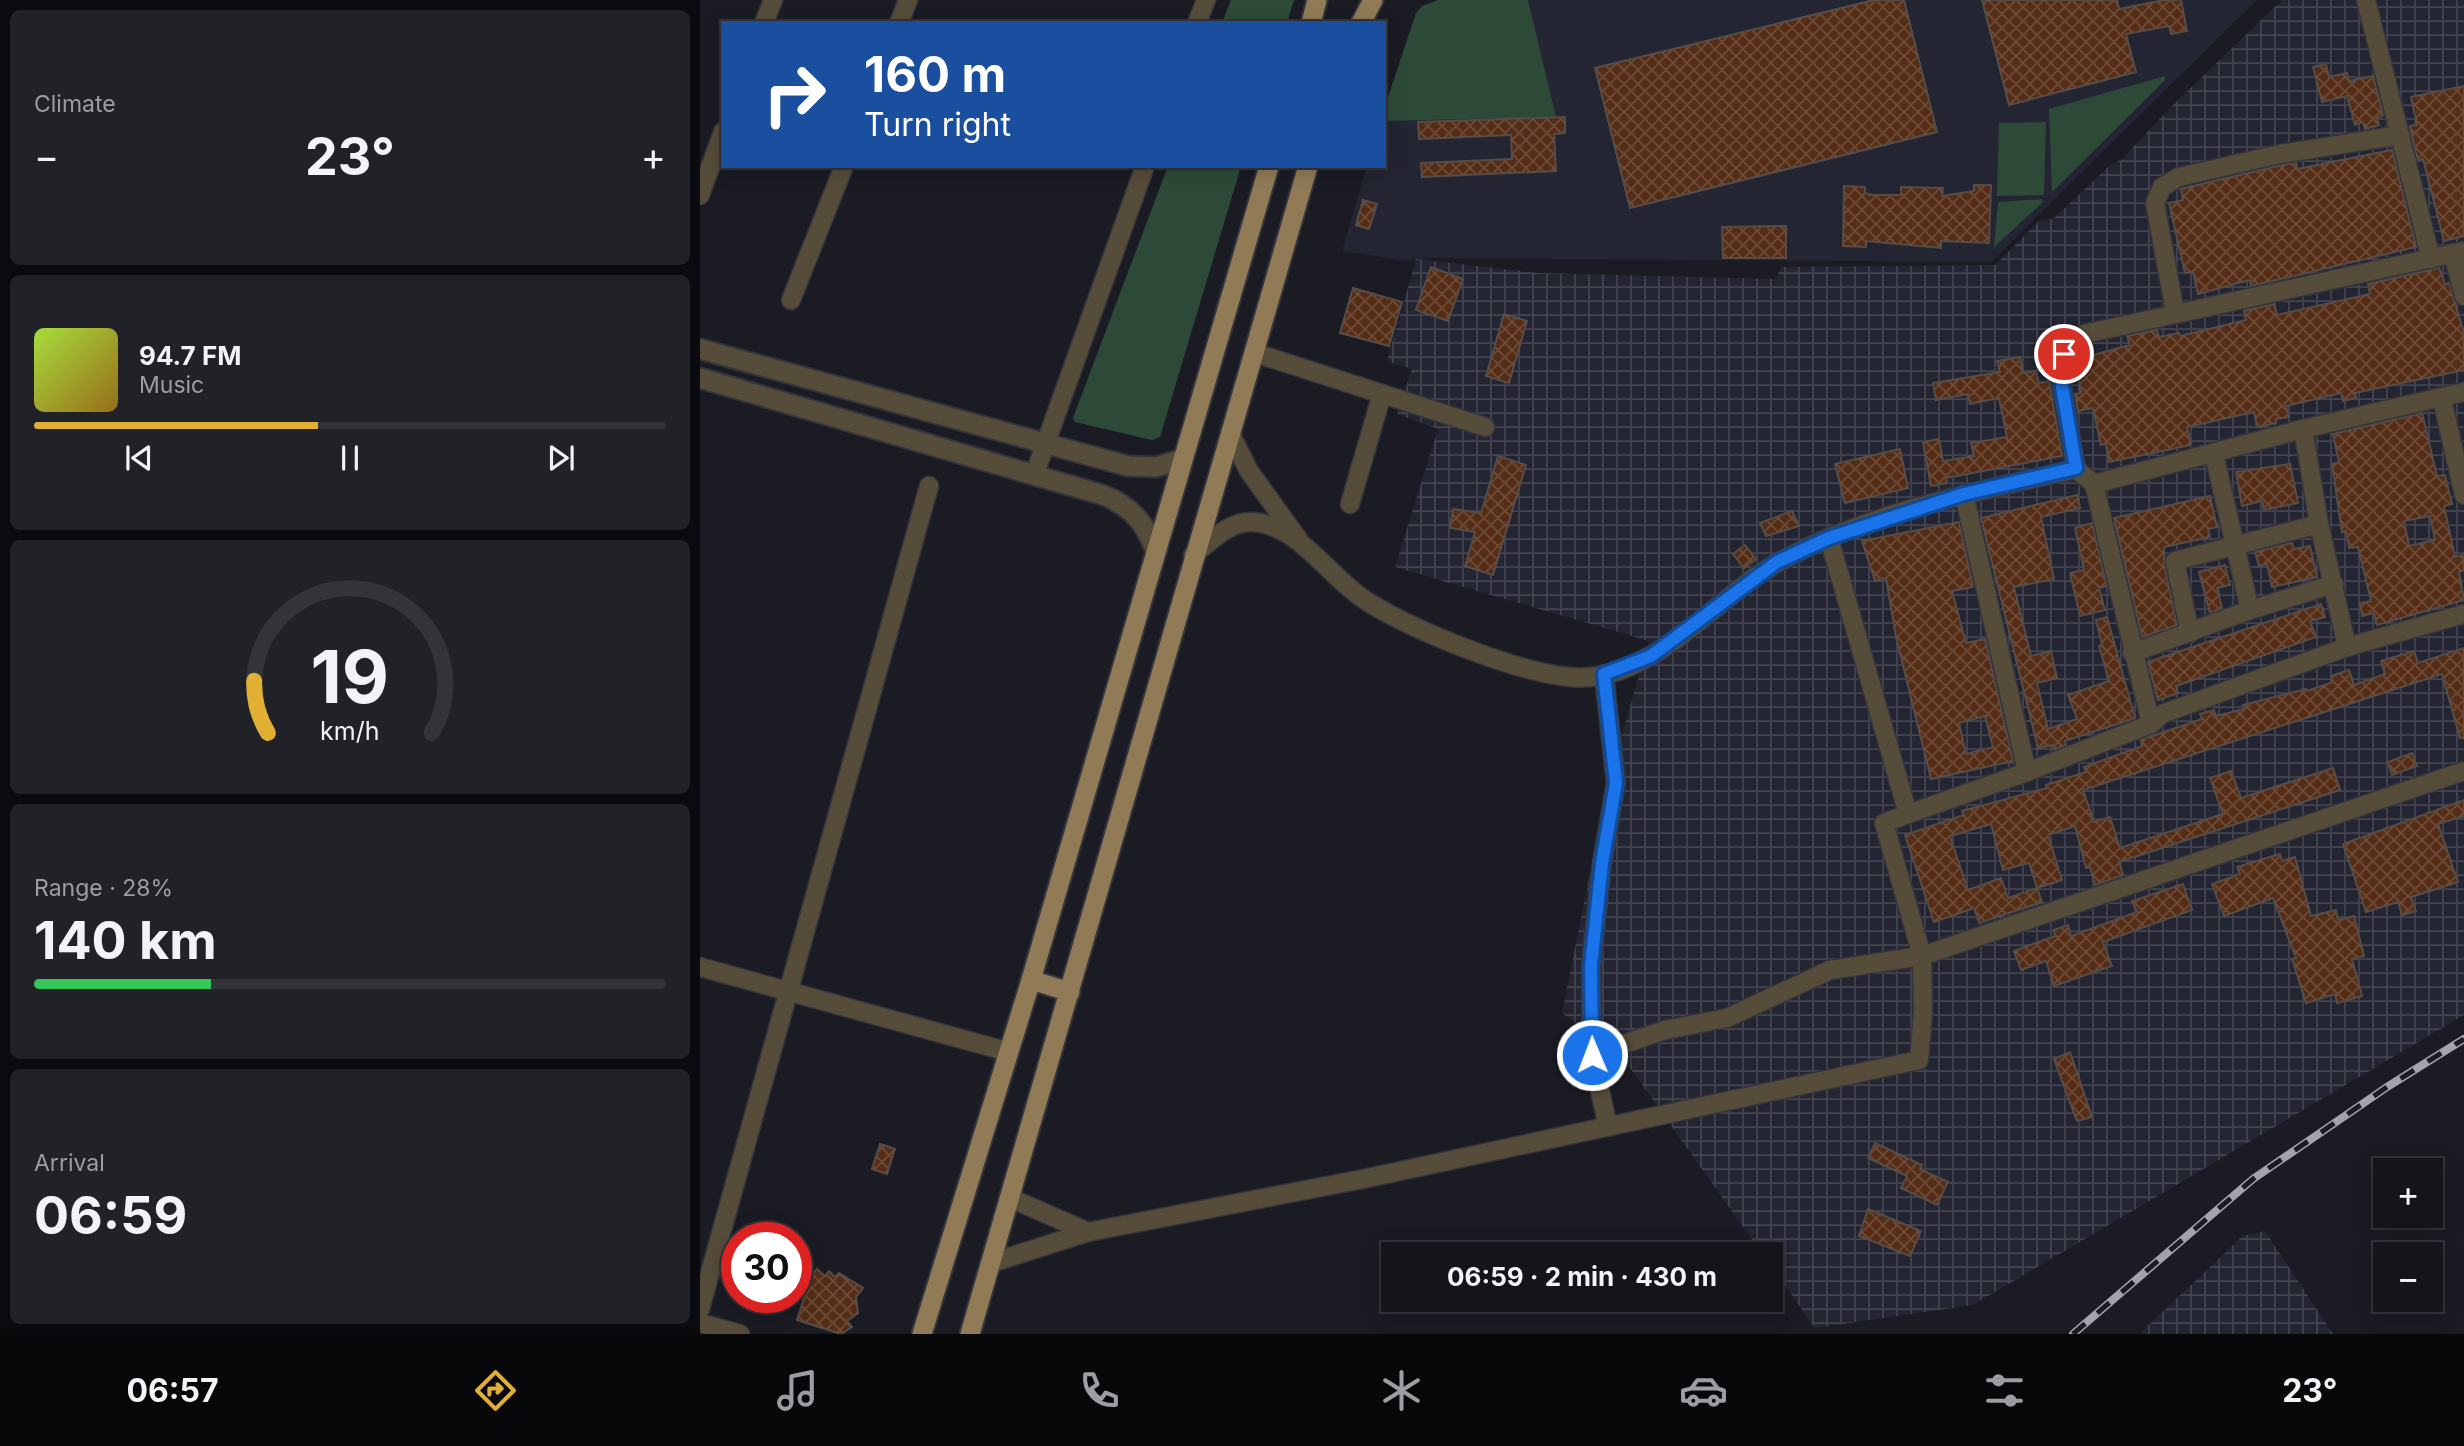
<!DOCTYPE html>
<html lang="en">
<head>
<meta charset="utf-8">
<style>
  :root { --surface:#14141b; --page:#212128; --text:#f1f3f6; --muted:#9d9ea3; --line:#33333a; --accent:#e1af34 }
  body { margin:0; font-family:Inter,sans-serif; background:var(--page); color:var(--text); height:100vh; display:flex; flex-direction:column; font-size:26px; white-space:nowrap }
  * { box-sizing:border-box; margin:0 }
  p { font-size:23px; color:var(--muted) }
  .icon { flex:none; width:38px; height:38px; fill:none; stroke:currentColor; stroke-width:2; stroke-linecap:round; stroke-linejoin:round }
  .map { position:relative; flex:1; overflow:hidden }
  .details { display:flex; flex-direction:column; gap:10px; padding:10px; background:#0b0b0f; width:700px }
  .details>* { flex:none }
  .banner { position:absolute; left:21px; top:21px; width:665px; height:147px; border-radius:0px; box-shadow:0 4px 18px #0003,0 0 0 2px var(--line); background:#1a4fa0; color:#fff; overflow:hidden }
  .tools { position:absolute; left:1673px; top:1158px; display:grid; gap:14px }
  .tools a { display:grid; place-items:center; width:70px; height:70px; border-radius:0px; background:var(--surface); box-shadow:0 4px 18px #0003,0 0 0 2px var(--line); font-size:35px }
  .speed { position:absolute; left:21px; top:1222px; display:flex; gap:14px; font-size:35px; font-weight:700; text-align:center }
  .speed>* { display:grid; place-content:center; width:91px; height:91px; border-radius:50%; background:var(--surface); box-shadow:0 4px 18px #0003,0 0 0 2px var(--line); line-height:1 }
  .speed .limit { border:10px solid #d22; background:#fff; color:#111 }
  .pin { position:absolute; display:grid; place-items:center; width:60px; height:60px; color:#fff; margin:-30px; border:4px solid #fff; border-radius:50%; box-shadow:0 2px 7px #0007 }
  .me { position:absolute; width:77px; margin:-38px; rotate:359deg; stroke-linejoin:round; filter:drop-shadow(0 0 5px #0008) }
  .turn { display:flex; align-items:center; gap:24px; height:147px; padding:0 28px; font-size:32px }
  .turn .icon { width:91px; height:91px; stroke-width:2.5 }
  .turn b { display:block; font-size:49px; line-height:60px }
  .big { font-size:52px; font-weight:700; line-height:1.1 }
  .details .tile { flex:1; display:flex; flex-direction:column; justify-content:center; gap:10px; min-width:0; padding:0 24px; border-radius:10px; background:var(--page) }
  .details .dial { align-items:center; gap:0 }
  .dial svg { height:182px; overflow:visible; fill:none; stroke:var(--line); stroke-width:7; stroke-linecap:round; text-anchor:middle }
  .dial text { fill:var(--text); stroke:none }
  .song { display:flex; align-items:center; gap:21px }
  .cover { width:84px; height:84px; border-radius:10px; background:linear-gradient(135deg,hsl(80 70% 55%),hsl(40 70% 35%)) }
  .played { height:7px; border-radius:4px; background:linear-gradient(90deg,var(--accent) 45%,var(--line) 45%) }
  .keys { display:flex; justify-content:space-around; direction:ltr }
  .heat { display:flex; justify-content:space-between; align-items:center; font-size:38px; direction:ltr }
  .charge { height:10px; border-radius:5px; background:linear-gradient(90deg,#34c759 28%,var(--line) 0) }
  .trip { position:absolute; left:681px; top:1242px; width:402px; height:70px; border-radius:0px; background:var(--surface); box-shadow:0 4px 18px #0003,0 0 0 2px var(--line); font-weight:700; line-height:70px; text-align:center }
  .tab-bar { display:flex; height:112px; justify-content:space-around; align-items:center; background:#08080b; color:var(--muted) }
  .tab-bar .icon { width:49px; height:49px }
  .tab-bar .selected { color:var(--accent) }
  .tab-bar b { font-size:32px; color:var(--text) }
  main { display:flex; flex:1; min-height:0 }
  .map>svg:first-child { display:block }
  .built { fill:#242532 }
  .industrial { fill:url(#industrial-grid) }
  .green { fill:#2d4a39 }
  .building { fill:url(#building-cross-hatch); stroke:#574d48; stroke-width:2; fill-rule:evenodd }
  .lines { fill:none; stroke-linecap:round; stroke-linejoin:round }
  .minor-casing { stroke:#35353e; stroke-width:21 }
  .tertiary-casing { stroke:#35353e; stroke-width:23 }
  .primary-casing { stroke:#35353e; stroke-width:23 }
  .minor { stroke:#564c3a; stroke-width:18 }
  .tertiary { stroke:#564c3a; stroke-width:19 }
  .primary { stroke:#917b57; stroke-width:19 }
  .rail-casing { stroke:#a3a4ab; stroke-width:8 }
  .rail { stroke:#1b1b24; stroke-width:5; stroke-dasharray:16; stroke-linecap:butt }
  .route-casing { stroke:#114b97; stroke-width:18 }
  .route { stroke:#1a73e8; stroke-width:12 }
</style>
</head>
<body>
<main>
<section class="details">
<div class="tile"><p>Climate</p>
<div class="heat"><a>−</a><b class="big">23°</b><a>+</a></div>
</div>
<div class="tile">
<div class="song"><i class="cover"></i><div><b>94.7 FM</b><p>Music</p></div></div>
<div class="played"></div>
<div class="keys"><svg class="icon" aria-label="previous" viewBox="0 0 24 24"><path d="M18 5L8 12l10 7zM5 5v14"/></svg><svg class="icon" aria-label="pause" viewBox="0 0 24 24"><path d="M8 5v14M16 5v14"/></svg><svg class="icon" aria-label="next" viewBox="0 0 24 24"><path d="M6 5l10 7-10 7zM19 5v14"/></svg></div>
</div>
<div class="tile dial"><svg viewBox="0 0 100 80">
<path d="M14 69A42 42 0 1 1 86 69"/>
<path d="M14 69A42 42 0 0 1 8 46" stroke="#e1af34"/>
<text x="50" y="56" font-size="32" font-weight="700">19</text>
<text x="50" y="72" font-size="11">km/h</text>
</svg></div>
<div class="tile"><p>Range · 28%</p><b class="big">140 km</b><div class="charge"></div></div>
<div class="tile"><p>Arrival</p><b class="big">06:59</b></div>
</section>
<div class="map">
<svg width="1764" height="1334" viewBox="0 0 1764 1334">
  <defs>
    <pattern id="industrial-grid" width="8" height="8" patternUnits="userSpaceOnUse" patternTransform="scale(1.75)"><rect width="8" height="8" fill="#242532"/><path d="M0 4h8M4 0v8" fill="none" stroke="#43444f"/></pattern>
    <pattern id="building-cross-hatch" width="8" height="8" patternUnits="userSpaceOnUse" patternTransform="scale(1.75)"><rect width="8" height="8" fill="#552d16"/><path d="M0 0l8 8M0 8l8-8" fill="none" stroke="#6d4b37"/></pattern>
  </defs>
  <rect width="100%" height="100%" fill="#1b1b24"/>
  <path class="built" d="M828,0H1557L1291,262L724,258L707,261L642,251L667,166H684V121L855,117Z"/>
  <g class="industrial">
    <path d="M1582,0H1764V1015L1273,1305L1115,1328L1071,1266V1255H1063L925,1061L862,1013L909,779L949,641L695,567L738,429L697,414L712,369L687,361L716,259L838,273L1076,279L1081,267L1295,265L1340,220L1353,219L1410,165L1421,160L1475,103Z"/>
    <path d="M1565,1231L1633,1334H1439L1543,1236Z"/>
  </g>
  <g class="green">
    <path d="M531,0H594L587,23H522Z"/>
    <path d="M738,0H828L856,117L684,121V109L716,13L722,6Z"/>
    <path d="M1465,76V80L1352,192L1349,109Z"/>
    <path d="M1346,122L1344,195L1297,196L1299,123Z"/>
    <path d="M468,166H541L460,437L452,440L375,422L373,418Z"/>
    <path d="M1342,199L1343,202L1294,247L1298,202Z"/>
  </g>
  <g class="building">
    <path d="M1174,0H1204L1237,132L930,208L895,68Z"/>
    <path d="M1282,0H1417L1419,9L1464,0H1481L1487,31L1471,34L1469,26L1426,34L1436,72L1309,105Z"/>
    <path d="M1626,64L1629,77L1647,73L1649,81L1673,76L1683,115L1677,118L1679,125L1665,129L1663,122L1655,125L1647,96L1622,102L1613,67Z"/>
    <path d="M1764,86V236L1744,241L1723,159L1718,160L1714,145L1710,126L1717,125L1711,97Z"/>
    <path d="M865,117V133L854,134L856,171L722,177L721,163L812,159L811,135L719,139L718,122Z"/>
    <path d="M1692,150L1716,247L1551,286L1550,280L1498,294L1493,272L1485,273L1469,203L1483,200L1481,189L1582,165L1596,163L1597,169Z"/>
    <path d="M1274,185H1291L1289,243L1241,241V248L1166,241V247L1143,246L1144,186L1165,187V193L1172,195H1201V187L1243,188L1242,196L1274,191Z"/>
    <path d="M663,200L677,204L669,229L656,225Z"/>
    <path d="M1086,226V258H1023L1022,227Z"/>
    <path d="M731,267L763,279L748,321L716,310Z"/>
    <path d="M1739,268L1745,284L1749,283L1764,333V370L1655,393L1656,398L1643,401L1641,393L1586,406L1589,417L1576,419V423L1557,427L1554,412L1487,427L1491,445L1409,462L1406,444L1401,445L1393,408L1378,411L1375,394L1381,393L1375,360L1430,345L1427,336L1457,330L1459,337L1479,333L1480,336L1546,320L1544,311L1574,304L1577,315L1670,294L1668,284Z"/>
    <path d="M653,288L702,302L689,346L640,333Z"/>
    <path d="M804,314L827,321L809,383L786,376Z"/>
    <path d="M1320,357L1323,373L1335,371L1339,383L1349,381L1362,456L1246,478L1247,483L1231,486L1223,442L1239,439L1243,461L1274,456L1271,443L1307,437L1299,398L1270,404L1268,394L1236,400L1233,383L1300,372L1297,361Z"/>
    <path d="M1722,413L1737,476L1745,475L1752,504L1744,506L1755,557L1764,555V570L1759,572L1764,600L1677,625L1674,613L1662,616L1660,603L1671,601L1658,547L1649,548L1646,531L1642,532L1632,464L1639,462L1633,434ZM1730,516L1735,540L1709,546L1704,521Z"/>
    <path d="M1200,449L1208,488L1145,503L1135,464Z"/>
    <path d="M798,456L826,465L793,575L765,566L775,532L750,528L753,509L781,513Z"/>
    <path d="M1590,464L1598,503L1564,510L1562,501L1542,506L1536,472Z"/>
    <path d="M1377,495L1380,508L1341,517L1354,579L1314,587L1331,656L1351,651L1357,678L1337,683L1348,729L1377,719L1368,695L1409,681L1399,646L1402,645L1396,620L1407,617L1435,718L1365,741L1366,745L1354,749L1353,745L1338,748L1281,518Z"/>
    <path d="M1510,496L1517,527L1508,529L1510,537L1464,547V563L1477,625L1442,637L1414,518Z"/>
    <path d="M1092,511L1099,526L1066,536L1060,523Z"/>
    <path d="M1259,522L1273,587L1252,591L1266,643L1285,639L1313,761L1231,779L1196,637L1186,578L1175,581L1162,541ZM1285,716L1293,747L1266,754L1259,723Z"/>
    <path d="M1392,523L1407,586L1399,588L1405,610L1380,616L1370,573L1384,570L1375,528Z"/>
    <path d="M1592,543L1594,549L1610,546L1617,577L1572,587L1567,564L1559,566L1555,552Z"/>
    <path d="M1045,545L1056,559L1044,568L1033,554Z"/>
    <path d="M1525,565L1530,585L1517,588L1522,608L1510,613L1499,572Z"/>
    <path d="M1621,604L1625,617L1610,621L1616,637L1476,686L1478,693L1458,700L1448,662Z"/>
    <path d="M1764,648V738H1760L1742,674L1383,790L1394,822L1410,817L1420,848L1523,814L1510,778L1531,771L1541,798L1633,768L1640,790L1419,862L1423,875L1395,885L1390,867L1386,868L1375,826L1348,835L1362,880L1337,888L1342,902L1279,923L1274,908L1234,922L1205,835L1264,815L1262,811L1347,788L1346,785L1386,772L1384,767L1442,746L1441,740L1502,719L1500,714L1514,710L1516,716L1544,709L1543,705L1606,689L1607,691L1633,682L1631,676L1649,670L1654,685L1685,674L1681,661L1714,651L1718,663ZM1291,824L1303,870L1329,863L1337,888L1308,898L1301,878L1268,890L1250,836Z"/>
    <path d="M1712,753L1717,766L1692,775L1688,762Z"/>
    <path d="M1764,800V816L1738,824L1758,882L1711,897L1716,911L1702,915L1698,902L1666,912L1643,844Z"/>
    <path d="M1580,854L1582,861L1595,857L1611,916L1636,910L1638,920L1654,916L1664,956L1652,959L1662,996L1637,1003L1635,994L1606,1003L1592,959L1596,958L1573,898L1524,916L1512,884L1540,874L1537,867Z"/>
    <path d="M1483,884L1492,910L1403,942L1412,966L1354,986L1346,961L1321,970L1314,951L1355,936L1354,930L1368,925L1371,936L1437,912L1432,901Z"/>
    <path d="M1370,1052L1392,1117L1377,1121L1354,1059Z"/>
    <path d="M1175,1143L1222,1165L1220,1169L1248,1182L1237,1205L1201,1188L1207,1176L1168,1158Z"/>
    <path d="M180,1144L195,1149L187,1174L172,1169Z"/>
    <path d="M1168,1209L1221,1231L1210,1256L1159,1236Z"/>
    <path d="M117,1269L125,1276L129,1271L135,1277L139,1273L163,1288L156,1297L158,1313L147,1321L152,1327L141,1334L97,1320L111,1276Z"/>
  </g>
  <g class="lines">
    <defs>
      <g id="minor">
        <path d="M1666,0L1731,259"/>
        <path d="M64,23L73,0"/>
        <path d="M199,23L208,0"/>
        <path d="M497,23L506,0"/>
        <path d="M0,195L23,132"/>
        <path d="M1753,254L1764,296"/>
        <path d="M91,300L144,166"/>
        <path d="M1475,312L1455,203L1462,187L1479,177L1580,154L1700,135"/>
        <path d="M555,353L785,427"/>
        <path d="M1742,399L1764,495"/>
        <path d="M1603,429L1619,524L1647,647"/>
        <path d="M530,433L549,471L598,539"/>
        <path d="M1514,454L1550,610"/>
        <path d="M1376,469L1360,375L1364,354L1384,334L1764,251"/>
        <path d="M335,473L445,166"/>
        <path d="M1394,484L1451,724"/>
        <path d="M1264,494L1327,772L1451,724L1462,714L1647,647L1764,614"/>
        <path d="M650,504L682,394"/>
        <path d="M493,555C510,542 529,521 552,522C599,524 630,579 668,602C715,631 815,672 870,677C951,685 1015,597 1079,562C1167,513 1278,491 1376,469L1394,484L1603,429L1764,392"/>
        <path d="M1490,633L1475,561L1619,524"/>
        <path d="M1432,653L1550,610L1634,584"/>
        <path d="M1208,814L1327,772"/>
        <path d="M0,967L309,1052"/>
        <path d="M892,1055L891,966L902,863L916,783L904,675"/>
        <path d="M908,1127L892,1055L965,1030L1027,1018L1130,970L1222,956L1764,771"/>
        <path d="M310,1198L388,1232"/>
        <path d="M291,1263L388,1232L663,1179L1219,1060L1223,1013L1222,956L1184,823L1208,814L1129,538"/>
        <path d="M0,1309L229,486"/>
        <path d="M0,1323L40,1334"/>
      </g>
      <g id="tertiary">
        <path d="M0,349L428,466L456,467L483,459"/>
        <path d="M0,378L403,495C429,505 445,522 455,549"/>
      </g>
      <g id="primary">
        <path d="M611,23L617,0"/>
        <path d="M661,23L673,0"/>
        <path d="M331,980L370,992"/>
        <path d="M222,1334L331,980L569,166"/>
        <path d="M270,1334L608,166"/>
      </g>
    </defs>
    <use href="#minor" class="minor-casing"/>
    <use href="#tertiary" class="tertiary-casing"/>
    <use href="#primary" class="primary-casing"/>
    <use href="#minor" class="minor"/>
    <use href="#tertiary" class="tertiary"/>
    <use href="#primary" class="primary"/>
    <defs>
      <path id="rail" d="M1373,1334L1553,1179L1687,1087L1764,1039"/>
    </defs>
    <use href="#rail" class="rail-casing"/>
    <use href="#rail" class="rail"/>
  </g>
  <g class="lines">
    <defs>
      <path id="route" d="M892,1055L891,966L902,863L916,783L904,674L951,656L1077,562L1129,538L1264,494L1376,468L1360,375L1364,354"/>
    </defs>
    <use href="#route" class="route-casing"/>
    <use href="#route" class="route"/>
  </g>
</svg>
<div class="tools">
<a>+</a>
<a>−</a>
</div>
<div class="speed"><div class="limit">30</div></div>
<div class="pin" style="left:1364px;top:354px;background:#d93025"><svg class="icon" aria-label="arrive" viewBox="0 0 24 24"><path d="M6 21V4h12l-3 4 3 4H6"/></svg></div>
<svg class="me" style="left:892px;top:1055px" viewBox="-20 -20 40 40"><circle r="17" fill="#1a73e8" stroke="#fff" stroke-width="3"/><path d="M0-11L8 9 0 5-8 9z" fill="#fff"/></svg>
<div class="trip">06:59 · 2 min · 430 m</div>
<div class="banner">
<div class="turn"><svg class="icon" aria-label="right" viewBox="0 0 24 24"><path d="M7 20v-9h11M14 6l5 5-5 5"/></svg><div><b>160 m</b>Turn right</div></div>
</div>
</div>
</main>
<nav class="tab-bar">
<b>06:57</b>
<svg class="icon selected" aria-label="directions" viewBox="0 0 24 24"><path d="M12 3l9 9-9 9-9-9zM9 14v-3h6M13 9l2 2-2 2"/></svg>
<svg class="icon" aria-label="music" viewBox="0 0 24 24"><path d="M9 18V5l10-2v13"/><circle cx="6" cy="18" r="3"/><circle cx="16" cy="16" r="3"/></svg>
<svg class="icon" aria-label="phone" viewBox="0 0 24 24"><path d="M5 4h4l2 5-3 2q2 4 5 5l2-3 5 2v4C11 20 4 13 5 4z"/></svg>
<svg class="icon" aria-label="climate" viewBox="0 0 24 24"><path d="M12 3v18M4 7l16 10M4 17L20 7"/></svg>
<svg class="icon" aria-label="car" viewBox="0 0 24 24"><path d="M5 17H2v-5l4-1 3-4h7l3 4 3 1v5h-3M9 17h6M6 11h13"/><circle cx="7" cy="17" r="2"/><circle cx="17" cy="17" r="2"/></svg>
<svg class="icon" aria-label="filters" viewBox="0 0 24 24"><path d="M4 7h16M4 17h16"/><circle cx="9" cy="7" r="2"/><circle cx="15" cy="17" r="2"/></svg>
<b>23°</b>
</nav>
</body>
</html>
